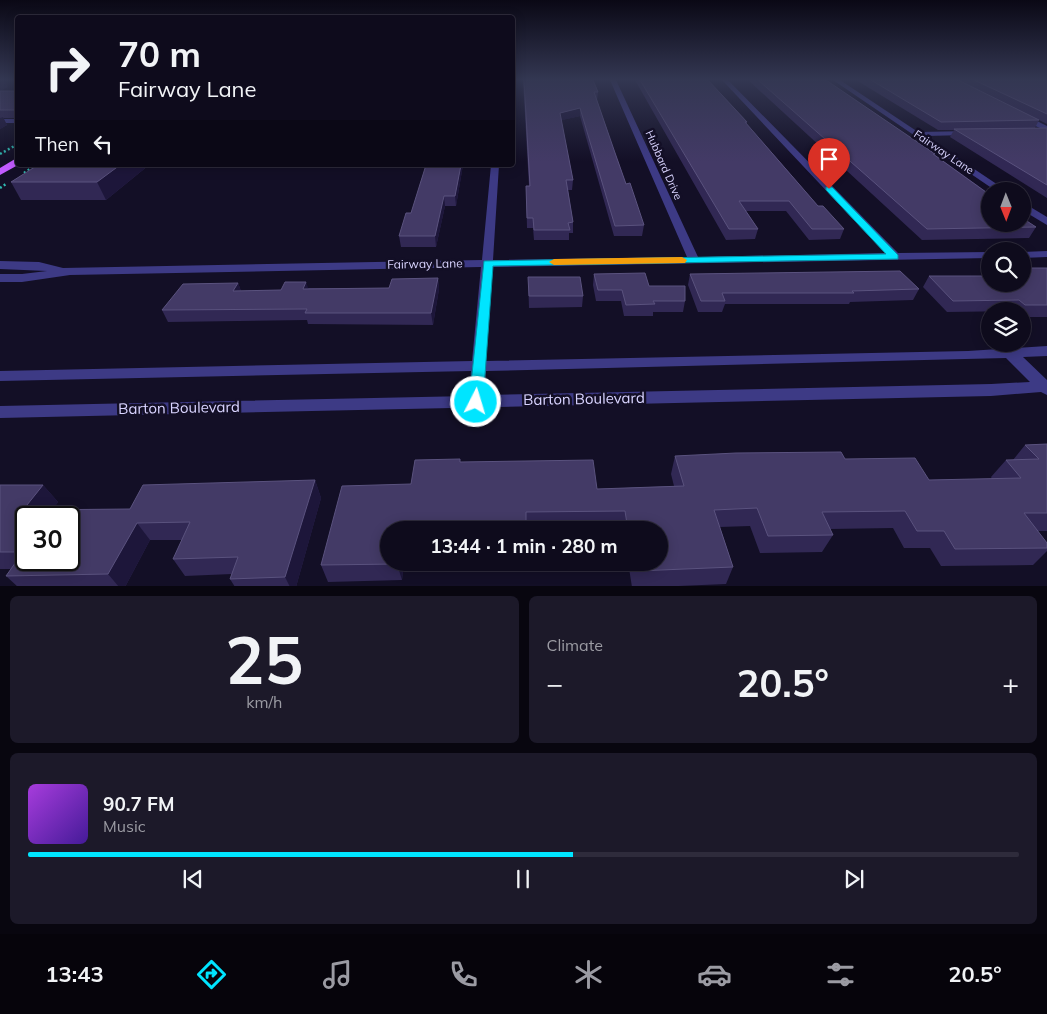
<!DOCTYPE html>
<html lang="en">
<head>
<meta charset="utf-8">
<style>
  :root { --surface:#0e0b1c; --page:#1c1929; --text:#f1f3f6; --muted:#9b9ba3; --line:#2e2b3b; --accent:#00e5ff }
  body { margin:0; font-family:Mulish,sans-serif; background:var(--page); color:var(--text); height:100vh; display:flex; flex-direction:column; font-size:19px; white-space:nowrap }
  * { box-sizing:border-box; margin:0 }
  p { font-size:16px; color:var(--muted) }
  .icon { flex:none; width:28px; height:28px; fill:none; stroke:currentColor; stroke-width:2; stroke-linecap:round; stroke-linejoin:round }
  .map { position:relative; height:586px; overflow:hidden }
  .side { display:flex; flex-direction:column; gap:10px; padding:10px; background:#08060f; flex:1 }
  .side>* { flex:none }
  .hud { position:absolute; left:15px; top:15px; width:500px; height:152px; border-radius:5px; box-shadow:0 2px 12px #0003,0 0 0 1px var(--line); background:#0e0b1c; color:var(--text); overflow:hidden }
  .needle { width:32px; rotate:179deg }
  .controls { position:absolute; left:981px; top:182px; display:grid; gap:10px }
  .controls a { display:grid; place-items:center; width:50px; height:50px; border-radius:50%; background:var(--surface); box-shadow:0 2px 12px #0003,0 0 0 1px var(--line); font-size:25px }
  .speed { position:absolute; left:15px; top:506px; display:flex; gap:10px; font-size:25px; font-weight:700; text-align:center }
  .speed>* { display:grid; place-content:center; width:65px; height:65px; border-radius:50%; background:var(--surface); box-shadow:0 2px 12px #0003,0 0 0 1px var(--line); line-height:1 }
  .speed .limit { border:2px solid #111; border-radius:8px; background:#fff; color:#111 }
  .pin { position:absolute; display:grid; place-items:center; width:42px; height:42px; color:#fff; margin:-51px -21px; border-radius:50% 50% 50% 0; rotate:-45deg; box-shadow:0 0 5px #0007 }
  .pin .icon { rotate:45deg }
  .me { position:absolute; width:55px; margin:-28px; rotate:5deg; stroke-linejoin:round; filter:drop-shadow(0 0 4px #0008) }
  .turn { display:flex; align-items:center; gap:18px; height:105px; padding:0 20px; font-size:22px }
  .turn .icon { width:65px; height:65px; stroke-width:2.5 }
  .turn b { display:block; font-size:35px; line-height:42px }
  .then { display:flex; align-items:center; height:48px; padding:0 20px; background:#0003; gap:10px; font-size:19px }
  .big { font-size:38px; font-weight:700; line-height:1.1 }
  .side .tile { flex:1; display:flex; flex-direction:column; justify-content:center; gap:8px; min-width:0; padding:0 18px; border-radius:8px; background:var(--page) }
  .side .dial { align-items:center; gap:0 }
  .dial b { font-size:65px; line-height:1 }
  .song { display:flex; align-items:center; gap:15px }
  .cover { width:60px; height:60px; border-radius:8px; background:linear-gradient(135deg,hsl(280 70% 55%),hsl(260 70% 35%)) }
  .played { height:5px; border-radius:2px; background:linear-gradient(90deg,var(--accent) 55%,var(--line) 55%) }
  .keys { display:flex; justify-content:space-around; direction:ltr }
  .heat { display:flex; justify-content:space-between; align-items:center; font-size:28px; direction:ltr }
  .side .tiles { flex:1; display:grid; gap:10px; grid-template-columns:1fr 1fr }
  .tile:last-child { grid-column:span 2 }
  .trip { position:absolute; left:380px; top:521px; width:288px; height:50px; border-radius:25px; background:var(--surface); box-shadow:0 2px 12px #0003,0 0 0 1px var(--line); font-weight:700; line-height:50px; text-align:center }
  .tabs { display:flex; height:80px; justify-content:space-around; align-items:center; background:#06040b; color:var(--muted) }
  .tabs .icon { width:35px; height:35px }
  .tabs .active { color:var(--accent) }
  .tabs b { font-size:22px; color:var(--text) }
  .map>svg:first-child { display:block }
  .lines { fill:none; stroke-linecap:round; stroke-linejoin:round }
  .path { stroke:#2fb8b0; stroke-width:2.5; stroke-dasharray:2 2.5; stroke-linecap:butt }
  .minor { fill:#3d3a85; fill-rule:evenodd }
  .major { fill:#c25bff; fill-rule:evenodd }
  .wall { fill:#312854 }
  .shaded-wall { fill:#1d163a }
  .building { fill:#433a66; stroke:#5a527e; fill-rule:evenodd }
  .route { fill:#00e5ff; stroke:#0095a6 }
  .slow { fill:#f59e0b }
  .labels { text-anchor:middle; stroke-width:5; stroke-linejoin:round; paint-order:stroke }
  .far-street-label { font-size:11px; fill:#d9d4ff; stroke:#130f26 }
  .street-label { font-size:12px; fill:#d9d4ff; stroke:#130f26 }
  .near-street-label { font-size:15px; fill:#d9d4ff; stroke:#130f26 }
</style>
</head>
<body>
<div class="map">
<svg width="1047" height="587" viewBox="0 0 1047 587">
  <rect width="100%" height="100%" fill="#130f26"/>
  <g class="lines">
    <g class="path">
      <path d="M0,154L18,144"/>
      <path d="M24,173L36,165"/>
      <path d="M0,188L6,184"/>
    </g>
    <g class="minor">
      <path d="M610,80H616L698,257L885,253L722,80H728L898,253L990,252V258L493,267L486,361L968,351L1047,346V356L1023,357L1047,380V395L1041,392L991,396L0,418V406L469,396L471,371L0,381V371L472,361L481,267L70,275L22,282H0V274H22L47,271L0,269V261L39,262L63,268L482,260L491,165H499L493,260L687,257ZM1006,358L1030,382L991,384L484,395L486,371Z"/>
      <path d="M833,80H840L918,132L970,131V135H967L925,136L1007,191H996Z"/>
      <path d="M1019,115H1025L1047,126V131L1019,119Z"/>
      <rect x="0" y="119" width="18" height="4"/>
      <path d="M1022,202L1047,217V225L1022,210Z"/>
      <path d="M1047,251V257L1022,258V252Z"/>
    </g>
    <path class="major" d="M15,159H18V165L0,175V168Z"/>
  </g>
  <g class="wall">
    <path d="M523,80H593L598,92L597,100L614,150L626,184L644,225L642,236H614L580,116L561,120L573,180L572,190H568L573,222V233H569V240H534L533,228H527L526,186H529Z"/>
    <path d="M635,80H708L747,122V124L818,206L844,229L840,239L809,240L786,211H746L758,229L755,239L726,240Z"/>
    <path d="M748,80H826L935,154V155L1036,227L1029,238L922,240Z"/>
    <path d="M856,80H1047V124L1039,120L1035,128H1047V198L950,137L954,130H938Z"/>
    <path d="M0,91H18V118H3L7,125L0,129Z"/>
    <path d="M38,165H149L106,200H21L11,182Z"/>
    <path d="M463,165L456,206H445L436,247H401L399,236L411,213Z"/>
    <path d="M1047,268V317H1022V311L947,312L923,287L929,276L990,284Z"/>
    <path d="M594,274L649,286L685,301L683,312H653V316H624L621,301H596L593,285Z"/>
    <path d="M690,274L919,289L913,300L850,302L849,304H725L722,312H698L688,285Z"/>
    <path d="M528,277L583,296L582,307L529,308Z"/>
    <path d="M438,278L439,289L433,325L308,324L307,320L168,322L162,310L238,283L241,291L281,290L308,288H389Z"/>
    <path d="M1047,444V531H1037L1047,543V551L1033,565L941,566L930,548H904L893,528L830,529L833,535L822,552L760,553L750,526L720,527L733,567L726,584L655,587H632L628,562H659V530H622L621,528L526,529L389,530V562H404L402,580L328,582L321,565L411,484L460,459V462L597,489L674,486L671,474L675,456L845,459L929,480L992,479L991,477L1006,460H1013L1025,445Z"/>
    <path d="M315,480L321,498L296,587H235L230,579L232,574L185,576L173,559L182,540H150L125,587H18L6,576L11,569H0V485H43L58,502L52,510L130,509Z"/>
  </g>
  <g class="shaded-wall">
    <path d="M5,81L8,87L0,91V84Z"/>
    <path d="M580,108V116L559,121L560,113Z"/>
    <path d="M3,117L7,125L0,129V118Z"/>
    <path d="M120,165H149L106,200L97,182Z"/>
    <path d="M461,165H463L456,206L455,196Z"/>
    <path d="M444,196L445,206L436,247L435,236Z"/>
    <path d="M438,278L439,289L433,325L431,313Z"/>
    <path d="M306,282L310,293L303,289Z"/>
    <path d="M238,283L242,294L233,291Z"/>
    <path d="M315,480L321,498L296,587H290L285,577Z"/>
    <path d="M43,485L58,502L47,518L23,510Z"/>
    <path d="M137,523L150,540L125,587H119L108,574Z"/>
    <path d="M397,562H404L402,580L397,564Z"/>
  </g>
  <g class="building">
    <path d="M524,80H593L598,92H594L614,150L626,184L630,183L644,225L615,226L580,108L560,113L573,180H566L573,222L568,223L570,230H534L533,218H527L526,186H530Z"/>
    <path d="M640,80H708L747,122H745L818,206H823L844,229H812L789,201H739L758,229H729Z"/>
    <path d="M758,80H826L935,154H933L990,195V224H1022V218L1036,227L927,229Z"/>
    <path d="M871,80H958L1039,120L941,122Z"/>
    <path d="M974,80H1047V114Z"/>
    <path d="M0,91H18V109L15,110H0Z"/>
    <path d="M1047,128V185L954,129Z"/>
    <path d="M38,165H120L97,182H11Z"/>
    <path d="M426,165H461L455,196H444L435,236H399L406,213H411Z"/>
    <path d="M1022,268H1047V305H1025L1019,300L953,301L929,276H990V284H1022Z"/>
    <path d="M900,271L919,289L852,291L854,293H722L725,301H701L690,274Z"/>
    <path d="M645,273L649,286H685V301H653L655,304L626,305L622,290H598L594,274Z"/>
    <path d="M528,277H580L583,296H529Z"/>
    <path d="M438,278L431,313H305L307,309L162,310L183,284L238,283L233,291L281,290L285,282H306L303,289L389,288L392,279Z"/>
    <path d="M1047,444V513H1024L1047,543V548L955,549L944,531H917L905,511L822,512L833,535L768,536L757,508L714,510L733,567L637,571L635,562H659V530H628L625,511L526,512V530H389V562H397V564L321,565L342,486L411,484L415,460L460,459V462L593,460L597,489L684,486L675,456L736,453L841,452L845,459L915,458L929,480L1021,478L1006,460L1039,459L1025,445Z"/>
    <path d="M315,480L285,577L230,579L238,557L173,559L190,522L137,523L108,574L6,576L23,552H0V485H43L23,510L130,509L143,485ZM26,518H69V560H26Z"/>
  </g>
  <linearGradient id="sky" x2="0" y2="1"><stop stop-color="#0a0815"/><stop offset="0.49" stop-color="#333752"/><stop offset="1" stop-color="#333752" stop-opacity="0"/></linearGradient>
  <rect width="1047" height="162" fill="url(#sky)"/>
  <path class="route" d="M826,187H832L898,255V259L493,266L483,402L481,405H471L469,402L484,261L886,254L826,190Z"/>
  <path class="slow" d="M682,257L687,260L685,263L554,265L549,262L554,259Z"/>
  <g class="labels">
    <g class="far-street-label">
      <text transform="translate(944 152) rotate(34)" y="4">Fairway Lane</text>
      <text transform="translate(664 165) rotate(66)" y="4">Hubbard Drive</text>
    </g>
    <g class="street-label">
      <text transform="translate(425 264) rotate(-1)" y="4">Fairway Lane</text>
    </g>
    <g class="near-street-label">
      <text transform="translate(584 399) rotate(-1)" y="5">Barton Boulevard</text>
      <text transform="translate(179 408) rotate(-1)" y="5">Barton Boulevard</text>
    </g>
  </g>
</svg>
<div class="controls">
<a><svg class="needle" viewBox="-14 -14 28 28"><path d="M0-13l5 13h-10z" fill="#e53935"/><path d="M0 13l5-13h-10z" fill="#9b9ba3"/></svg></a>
<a><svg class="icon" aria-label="search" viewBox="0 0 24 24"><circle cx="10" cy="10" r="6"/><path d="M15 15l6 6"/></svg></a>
<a><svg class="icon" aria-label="layers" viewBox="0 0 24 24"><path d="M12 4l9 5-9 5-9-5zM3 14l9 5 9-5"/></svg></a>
</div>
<div class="speed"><div class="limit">30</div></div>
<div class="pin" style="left:829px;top:189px;background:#d93025"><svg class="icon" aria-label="arrive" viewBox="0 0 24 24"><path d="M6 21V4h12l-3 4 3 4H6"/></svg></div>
<svg class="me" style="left:476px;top:402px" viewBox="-20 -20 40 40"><circle r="17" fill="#00e5ff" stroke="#fff" stroke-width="3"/><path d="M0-11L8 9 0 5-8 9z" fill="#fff"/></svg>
<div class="trip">13:44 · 1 min · 280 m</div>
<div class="hud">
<div class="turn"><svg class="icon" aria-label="right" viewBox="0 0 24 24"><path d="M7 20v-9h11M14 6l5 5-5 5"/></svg><div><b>70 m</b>Fairway Lane</div></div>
<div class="then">Then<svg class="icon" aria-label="left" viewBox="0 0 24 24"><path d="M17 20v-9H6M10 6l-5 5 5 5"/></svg></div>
</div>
</div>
<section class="side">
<div class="tiles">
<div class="tile dial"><b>25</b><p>km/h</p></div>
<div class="tile"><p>Climate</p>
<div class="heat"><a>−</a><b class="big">20.5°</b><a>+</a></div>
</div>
<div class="tile">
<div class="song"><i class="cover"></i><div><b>90.7 FM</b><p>Music</p></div></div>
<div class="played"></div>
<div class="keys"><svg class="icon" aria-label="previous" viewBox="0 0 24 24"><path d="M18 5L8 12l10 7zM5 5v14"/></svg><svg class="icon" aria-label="pause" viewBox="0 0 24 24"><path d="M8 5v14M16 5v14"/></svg><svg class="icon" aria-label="next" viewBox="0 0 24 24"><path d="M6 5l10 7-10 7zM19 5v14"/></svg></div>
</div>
</div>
</section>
<nav class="tabs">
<b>13:43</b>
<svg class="icon active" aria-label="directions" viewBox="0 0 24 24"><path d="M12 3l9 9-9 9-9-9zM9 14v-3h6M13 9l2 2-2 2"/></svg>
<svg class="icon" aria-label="music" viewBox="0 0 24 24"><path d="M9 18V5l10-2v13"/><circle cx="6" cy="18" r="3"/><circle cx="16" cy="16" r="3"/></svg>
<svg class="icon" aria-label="phone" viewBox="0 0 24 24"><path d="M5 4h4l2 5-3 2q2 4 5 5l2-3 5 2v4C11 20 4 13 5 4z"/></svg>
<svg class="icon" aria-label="climate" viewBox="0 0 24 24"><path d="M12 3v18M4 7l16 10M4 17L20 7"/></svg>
<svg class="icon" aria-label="car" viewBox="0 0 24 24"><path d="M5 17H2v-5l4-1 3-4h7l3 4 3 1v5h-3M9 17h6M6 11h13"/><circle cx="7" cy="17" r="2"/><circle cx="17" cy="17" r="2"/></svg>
<svg class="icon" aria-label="filters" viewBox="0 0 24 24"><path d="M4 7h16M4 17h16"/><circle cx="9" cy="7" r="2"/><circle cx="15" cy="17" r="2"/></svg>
<b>20.5°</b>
</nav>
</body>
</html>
